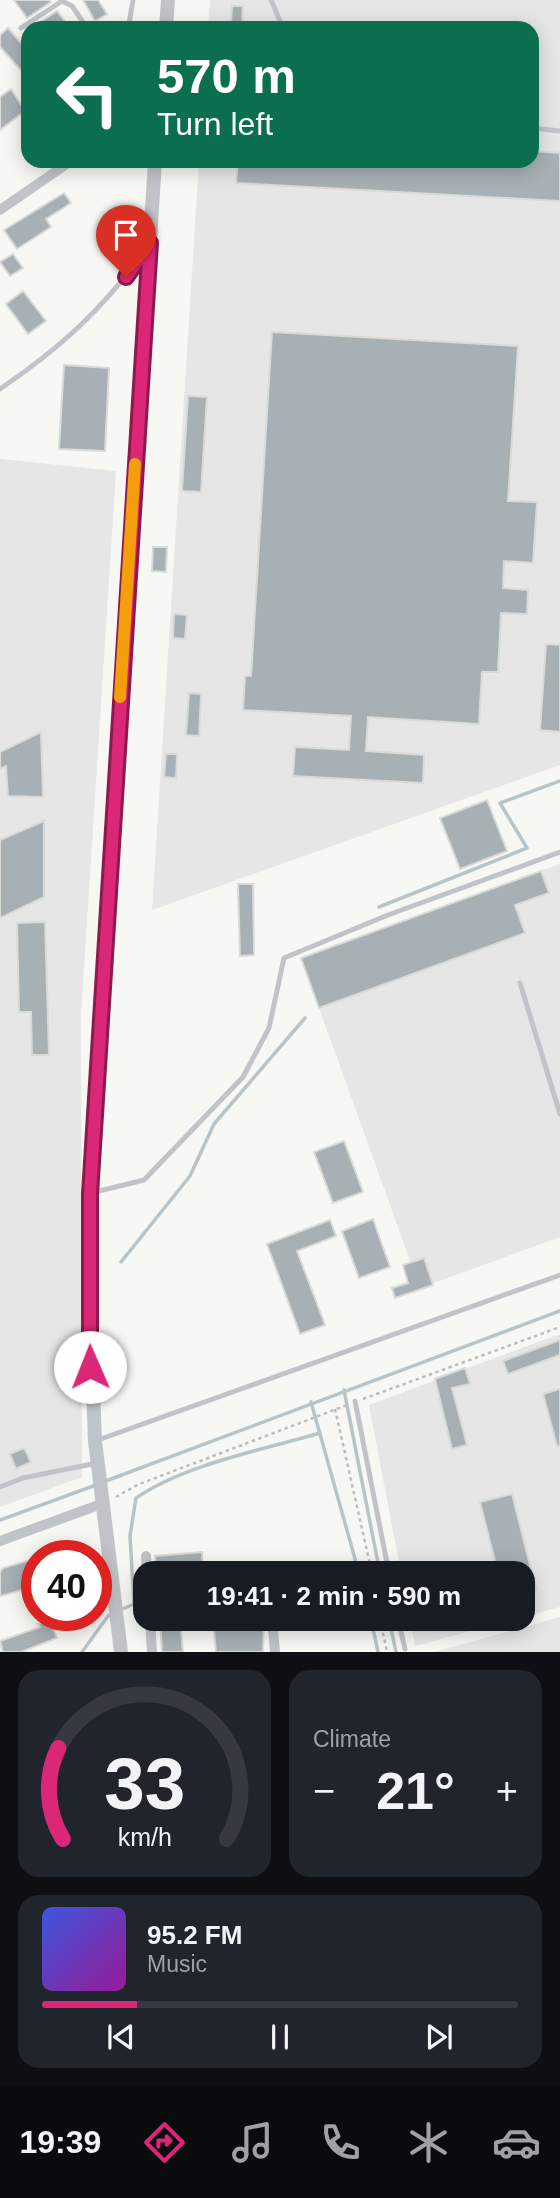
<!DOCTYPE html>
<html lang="en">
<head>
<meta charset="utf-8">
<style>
  :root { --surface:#171b24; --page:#20242c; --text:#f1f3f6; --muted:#9ea1a6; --line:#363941; --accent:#db2777 }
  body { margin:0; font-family:Helvetica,sans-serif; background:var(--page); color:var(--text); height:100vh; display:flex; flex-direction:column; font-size:26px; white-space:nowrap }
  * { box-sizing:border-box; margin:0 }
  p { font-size:23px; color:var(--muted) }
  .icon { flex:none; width:38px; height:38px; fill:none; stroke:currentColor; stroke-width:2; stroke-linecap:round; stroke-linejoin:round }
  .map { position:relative; height:1652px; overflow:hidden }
  .side { display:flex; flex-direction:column; gap:18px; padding:18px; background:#0d0f14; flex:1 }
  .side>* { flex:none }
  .hud { position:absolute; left:21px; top:21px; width:518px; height:147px; border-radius:21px; box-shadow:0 4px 18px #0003; background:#0b6e4f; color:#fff; overflow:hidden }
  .speed { position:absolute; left:21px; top:1540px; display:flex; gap:14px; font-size:35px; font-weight:700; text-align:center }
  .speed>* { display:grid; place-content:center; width:91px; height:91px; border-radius:50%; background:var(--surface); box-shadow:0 4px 18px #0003; line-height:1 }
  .speed .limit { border:10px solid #d22; background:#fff; color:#111 }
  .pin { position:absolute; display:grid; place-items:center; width:60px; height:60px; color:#fff; margin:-72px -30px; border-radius:50% 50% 50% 0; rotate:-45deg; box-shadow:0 0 7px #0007 }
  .pin .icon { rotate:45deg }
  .me { position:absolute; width:77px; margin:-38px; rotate:359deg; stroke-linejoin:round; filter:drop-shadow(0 0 5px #0008) }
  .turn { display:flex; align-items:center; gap:24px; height:147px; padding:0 21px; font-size:32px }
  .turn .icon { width:91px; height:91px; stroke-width:2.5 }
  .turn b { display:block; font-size:49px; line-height:60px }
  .big { font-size:52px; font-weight:700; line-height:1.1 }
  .side .card { flex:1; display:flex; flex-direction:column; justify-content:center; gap:10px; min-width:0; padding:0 24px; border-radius:21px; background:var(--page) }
  .side .dial { align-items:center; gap:0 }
  .dial svg { height:182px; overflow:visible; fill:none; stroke:var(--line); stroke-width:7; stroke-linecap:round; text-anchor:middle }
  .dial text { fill:var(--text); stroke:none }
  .song { display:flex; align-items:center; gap:21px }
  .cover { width:84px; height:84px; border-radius:10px; background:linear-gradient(135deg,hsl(230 70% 55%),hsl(300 70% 35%)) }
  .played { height:7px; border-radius:4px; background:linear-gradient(90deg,var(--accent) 20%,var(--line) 20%) }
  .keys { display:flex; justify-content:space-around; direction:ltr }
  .heat { display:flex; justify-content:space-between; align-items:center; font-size:38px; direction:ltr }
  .side .tiles { flex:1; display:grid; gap:18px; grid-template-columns:1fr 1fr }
  .card:last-child { grid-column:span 2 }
  .trip { position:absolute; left:133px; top:1561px; width:402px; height:70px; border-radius:21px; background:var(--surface); box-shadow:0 4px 18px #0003; font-weight:700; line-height:70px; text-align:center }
  .dock { display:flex; height:112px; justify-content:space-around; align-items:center; background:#090b0e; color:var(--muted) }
  .dock .icon { width:49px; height:49px }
  .dock .selected { color:var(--accent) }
  .dock b { font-size:32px; color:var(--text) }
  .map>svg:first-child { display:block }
  .built { fill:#e5e6e5 }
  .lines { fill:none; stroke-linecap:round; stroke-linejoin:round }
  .stream { stroke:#b7c4c8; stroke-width:3.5 }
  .building { fill:#a7b0b5; stroke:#d9d9d6; stroke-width:2 }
  .path { stroke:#babdbf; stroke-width:2.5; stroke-dasharray:3.5 3.5; stroke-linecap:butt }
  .service { stroke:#c0c4c8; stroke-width:5 }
  .minor { stroke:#c0c4c8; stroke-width:10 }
  .tertiary { stroke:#c0c4c8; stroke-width:14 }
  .route-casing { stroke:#8e194d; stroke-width:18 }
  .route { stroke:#db2777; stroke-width:12 }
  .slow { stroke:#f59e0b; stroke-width:12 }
</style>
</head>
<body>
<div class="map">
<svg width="560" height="1652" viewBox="0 0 560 1652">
  <rect width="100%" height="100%" fill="#f7f7f4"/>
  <g class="built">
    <path d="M210,0H560V765L152,910L199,161H532V28H208Z"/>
    <path d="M0,459L116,471L81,1015L82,1477L0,1507Z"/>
    <path d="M560,864V1237L420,1288L301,958Z"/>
    <path d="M560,1334V1607L523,1617V1573H401L369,1405Z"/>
    <path d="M560,1617V1652H434Z"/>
    <path d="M410,1619H515L415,1646Z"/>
  </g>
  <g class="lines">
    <g class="stream">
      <path d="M379,907L527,848L500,803L560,781"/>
      <path d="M121,1262L190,1176L214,1124L305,1018"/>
      <path d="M344,1390L380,1573"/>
      <path d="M311,1402L359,1573"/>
      <path d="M103,1482L560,1311"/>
      <path d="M0,1520L96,1485"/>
      <path d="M120,1610L134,1604L130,1536L136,1498C186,1464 262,1450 320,1433"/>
      <path d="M371,1619L378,1652"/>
      <path d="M389,1619L396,1652"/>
      <path d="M82,1652L108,1616L113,1613"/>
    </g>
  </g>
  <g class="building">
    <path d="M14,0H49L51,2L27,18Z"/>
    <path d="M83,0H98L107,14L95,21Z"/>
    <path d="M232,6H243L242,23L231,22Z"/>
    <path d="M57,11L70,28H34L33,27Z"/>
    <path d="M8,28L28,51V78L0,47V35Z"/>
    <path d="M11,89L25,111L0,130V97Z"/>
    <path d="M532,151L560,153V201L236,183L238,161H532Z"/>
    <path d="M64,193L71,203L46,219L51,227L17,249L4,230Z"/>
    <path d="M13,254L23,268L10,276L0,262Z"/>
    <path d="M23,291L46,321L28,334L6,304Z"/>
    <path d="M272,332L518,346L508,501L537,502L533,563L504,561L503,588L528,590L527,614L501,613L498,672H482L479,724L368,717L366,751L424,755L423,783L293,776L295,747L349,750L351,716L243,710L245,676H251Z"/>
    <path d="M64,365L109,368L105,451L59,449Z"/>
    <path d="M188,396L207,397L201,492L182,491Z"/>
    <path d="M153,547H167L166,572L152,571Z"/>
    <path d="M174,614L187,615L185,639L173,638Z"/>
    <path d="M546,644L560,645V732L540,730Z"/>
    <path d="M189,693L201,694L199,736L186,735Z"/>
    <path d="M41,732L43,797L8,796L6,766L0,769V752Z"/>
    <path d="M166,754H177L176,778L164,777Z"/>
    <path d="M487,800L507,851L460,869L440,818Z"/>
    <path d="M44,821V897L0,918V840Z"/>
    <path d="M541,871L549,893L515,905L525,933L319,1008L301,958Z"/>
    <path d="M238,884H253L254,955L240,956Z"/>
    <path d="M45,922L49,1055H32L31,1012H19L17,923Z"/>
    <path d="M344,1141L363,1192L333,1203L314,1152Z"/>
    <path d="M373,1219L390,1267L359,1278L342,1231Z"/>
    <path d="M330,1220L336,1236L297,1251L325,1325L300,1334L267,1244Z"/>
    <path d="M424,1258L433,1285L395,1298L392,1288L408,1283L403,1265Z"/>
    <path d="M560,1340V1355L508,1374L503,1361Z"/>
    <path d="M465,1368L470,1384L452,1388L467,1445L452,1449L435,1379Z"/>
    <path d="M560,1389V1446H557L543,1394Z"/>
    <path d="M24,1448L31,1462L16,1469L10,1454Z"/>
    <path d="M512,1494L536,1589L523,1593V1573H498L480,1502Z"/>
    <path d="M202,1552L203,1573H156L155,1556Z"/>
    <path d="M37,1558V1586L0,1596V1572L3,1568Z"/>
    <path d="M160,1619H180L183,1652H162Z"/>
    <path d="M264,1619L263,1652H216L213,1620Z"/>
    <path d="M50,1620L57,1638L21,1652H3L0,1641L40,1627L38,1624Z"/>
  </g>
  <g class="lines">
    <g class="path">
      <path d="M363,1399L560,1327"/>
      <path d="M335,1409L372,1573"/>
      <path d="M116,1497L137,1485L347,1405"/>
      <path d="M380,1619L387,1652"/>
    </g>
    <g class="service">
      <path d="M271,0L283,28"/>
      <path d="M129,24L133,0"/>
      <path d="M21,28L62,1L72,6L87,28"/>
      <path d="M25,102L28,107"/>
      <path d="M532,128L560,131"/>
      <path d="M0,389C59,349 102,310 144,252"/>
      <path d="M520,983L560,1114"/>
      <path d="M91,1193L144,1180L243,1077L269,1028L284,958L388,915L560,852"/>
      <path d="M355,1401L389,1573"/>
      <path d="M98,1440L560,1275"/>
      <path d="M0,1487L23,1478L97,1463"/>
      <path d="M398,1619L405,1649"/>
    </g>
    <g class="minor">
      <path d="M0,210L71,161"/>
      <path d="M0,1541L104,1503"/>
      <path d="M146,1556L147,1573"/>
      <path d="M268,1566L269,1573"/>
      <path d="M150,1619L152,1652"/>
      <path d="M272,1619L275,1652"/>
    </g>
    <g class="tertiary">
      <path d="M166,28L168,0"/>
      <path d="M121,1652L95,1441L89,1286L90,1194L155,161"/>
    </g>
  </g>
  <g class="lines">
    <defs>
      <path id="route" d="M90,1367V1194L150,243L126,277"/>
    </defs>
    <use href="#route" class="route-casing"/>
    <use href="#route" class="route"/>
    <path class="slow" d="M120,697L135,464"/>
  </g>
</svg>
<div class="speed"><div class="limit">40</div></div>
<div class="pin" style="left:126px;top:277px;background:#d93025"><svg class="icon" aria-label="arrive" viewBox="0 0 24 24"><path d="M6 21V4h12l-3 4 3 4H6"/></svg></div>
<svg class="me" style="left:90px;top:1367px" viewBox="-20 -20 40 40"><circle r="19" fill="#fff"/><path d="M0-13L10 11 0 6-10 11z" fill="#db2777"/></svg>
<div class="trip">19:41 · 2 min · 590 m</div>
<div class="hud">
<div class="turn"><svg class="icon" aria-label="left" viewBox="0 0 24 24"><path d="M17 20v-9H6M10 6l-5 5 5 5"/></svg><div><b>570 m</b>Turn left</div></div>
</div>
</div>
<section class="side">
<div class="tiles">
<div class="card dial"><svg viewBox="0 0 100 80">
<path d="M14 69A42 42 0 1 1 86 69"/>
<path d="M14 69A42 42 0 0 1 12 29" stroke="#db2777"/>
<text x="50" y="56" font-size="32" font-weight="700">33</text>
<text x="50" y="72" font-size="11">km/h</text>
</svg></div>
<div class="card"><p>Climate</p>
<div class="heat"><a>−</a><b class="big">21°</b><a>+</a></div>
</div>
<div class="card">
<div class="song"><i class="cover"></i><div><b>95.2 FM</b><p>Music</p></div></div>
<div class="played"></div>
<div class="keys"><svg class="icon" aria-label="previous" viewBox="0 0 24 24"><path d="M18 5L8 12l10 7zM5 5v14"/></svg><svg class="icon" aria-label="pause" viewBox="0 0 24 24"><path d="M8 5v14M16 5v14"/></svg><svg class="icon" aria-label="next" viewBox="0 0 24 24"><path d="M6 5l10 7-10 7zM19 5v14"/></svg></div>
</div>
</div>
</section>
<nav class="dock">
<b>19:39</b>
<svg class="icon selected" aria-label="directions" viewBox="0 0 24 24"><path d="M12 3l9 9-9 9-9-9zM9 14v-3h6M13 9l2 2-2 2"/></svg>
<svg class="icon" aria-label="music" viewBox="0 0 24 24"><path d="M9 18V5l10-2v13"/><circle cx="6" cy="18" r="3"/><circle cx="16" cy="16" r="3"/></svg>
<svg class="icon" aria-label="phone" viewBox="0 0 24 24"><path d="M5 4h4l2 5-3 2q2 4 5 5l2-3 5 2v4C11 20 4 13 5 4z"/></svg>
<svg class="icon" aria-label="climate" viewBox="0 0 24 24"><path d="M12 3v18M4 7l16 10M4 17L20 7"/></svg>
<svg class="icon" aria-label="car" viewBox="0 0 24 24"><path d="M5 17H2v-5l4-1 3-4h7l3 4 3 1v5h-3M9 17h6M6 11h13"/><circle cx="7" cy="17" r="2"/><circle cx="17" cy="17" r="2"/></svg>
</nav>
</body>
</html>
